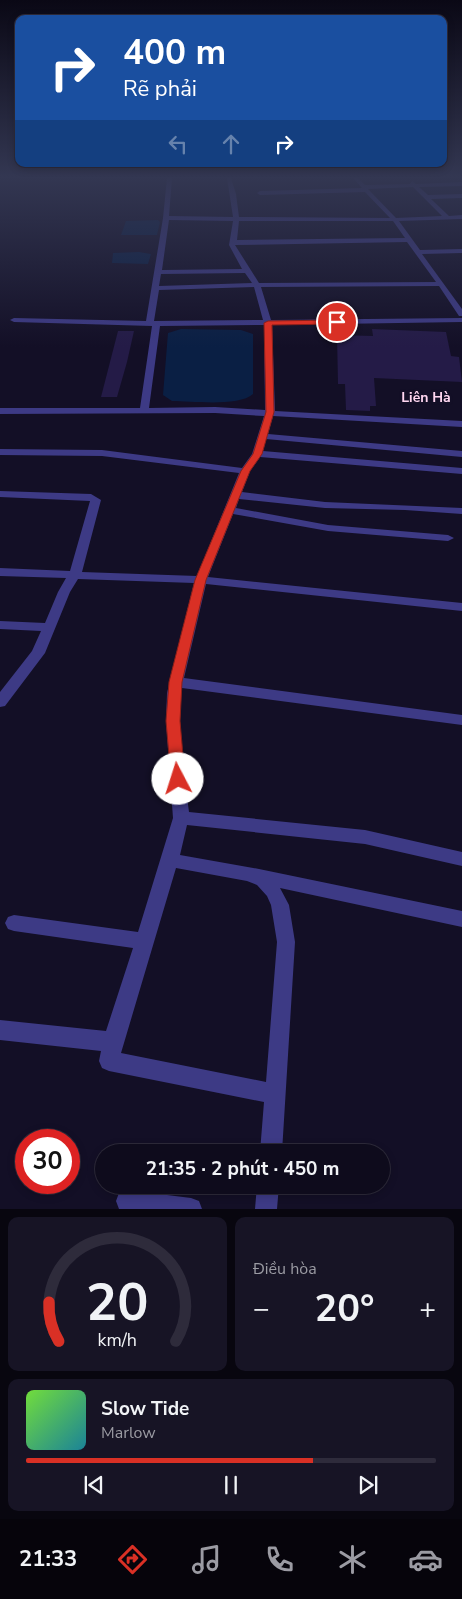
<!DOCTYPE html>
<html lang="vi">
<head>
<meta charset="utf-8">
<style>
  :root { --surface:#0e0b1c; --page:#171425; --text:#f1f3f6; --muted:#9b9ba3; --line:#2e2b3b; --accent:#d93025 }
  body { margin:0; font-family:"Nunito Sans",sans-serif; background:var(--page); color:var(--text); height:100vh; display:flex; flex-direction:column; font-size:19px; white-space:nowrap }
  * { box-sizing:border-box; margin:0 }
  p { font-size:16px; color:var(--muted) }
  .icon { flex:none; width:28px; height:28px; fill:none; stroke:currentColor; stroke-width:2; stroke-linecap:round; stroke-linejoin:round }
  .map { position:relative; height:1209px; overflow:hidden }
  .drawer { display:flex; flex-direction:column; gap:8px; padding:8px; background:#08060f; flex:1 }
  .drawer>* { flex:none }
  .hud { position:absolute; left:15px; top:15px; width:432px; height:152px; border-radius:10px; box-shadow:0 2px 8px #0003,0 0 0 1px var(--line); background:#1a4fa0; color:#fff; overflow:hidden }
  .speed { position:absolute; left:15px; top:1129px; display:flex; gap:10px; font-size:25px; font-weight:700; text-align:center }
  .speed>* { display:grid; place-content:center; width:65px; height:65px; border-radius:50%; background:var(--surface); box-shadow:0 2px 8px #0003,0 0 0 1px var(--line); line-height:1 }
  .speed .limit { border:8px solid #d22; background:#fff; color:#111 }
  .pin { position:absolute; display:grid; place-items:center; width:42px; height:42px; color:#fff; margin:-21px; border:2px solid #fff; border-radius:50%; box-shadow:0 1px 5px #0007 }
  .me { position:absolute; width:55px; margin:-28px; rotate:355deg; stroke-linejoin:round; filter:drop-shadow(0 0 4px #0008) }
  .turn { display:flex; align-items:center; gap:18px; height:105px; padding:0 25px; font-size:22px }
  .turn .icon { width:65px; height:65px; stroke-width:2.5 }
  .turn b { display:block; font-size:35px; line-height:42px }
  .lanes { display:flex; align-items:center; height:48px; padding:0 25px; background:#0003; justify-content:center; gap:25px; direction:ltr }
  .lanes .off { opacity:.35 }
  .big { font-size:38px; font-weight:700; line-height:1.1 }
  .drawer .card { flex:1; display:flex; flex-direction:column; justify-content:center; gap:8px; min-width:0; padding:0 18px; border-radius:10px; background:var(--page) }
  .drawer .dial { align-items:center; gap:0 }
  .dial svg { height:130px; overflow:visible; fill:none; stroke:var(--line); stroke-width:7; stroke-linecap:round; text-anchor:middle }
  .dial text { fill:var(--text); stroke:none }
  .song { display:flex; align-items:center; gap:15px }
  .cover { width:60px; height:60px; border-radius:8px; background:linear-gradient(135deg,hsl(100 70% 55%),hsl(190 70% 35%)) }
  .played { height:5px; border-radius:2px; background:linear-gradient(90deg,var(--accent) 70%,var(--line) 70%) }
  .keys { display:flex; justify-content:space-around; direction:ltr }
  .heat { display:flex; justify-content:space-between; align-items:center; font-size:28px; direction:ltr }
  .drawer .tiles { flex:1; display:grid; gap:8px; grid-template-columns:1fr 1fr }
  .card:last-child { grid-column:span 2 }
  .trip { position:absolute; left:95px; top:1144px; width:295px; height:50px; border-radius:25px; background:var(--surface); box-shadow:0 2px 8px #0003,0 0 0 1px var(--line); font-weight:700; line-height:50px; text-align:center }
  .tabs { display:flex; height:80px; justify-content:space-around; align-items:center; background:#06040b; color:var(--muted) }
  .tabs .icon { width:35px; height:35px }
  .tabs .current { color:var(--accent) }
  .tabs b { font-size:22px; color:var(--text) }
  .map>svg:first-child { display:block }
  .water { fill:#0a1f44 }
  .building { fill:#241b47 }
  .lines { fill:none; stroke-linecap:round; stroke-linejoin:round }
  .street { fill:#3d3a85; fill-rule:evenodd }
  .route { fill:#d93025; stroke:#8d1f18 }
  .labels { text-anchor:middle; stroke-width:5; stroke-linejoin:round; paint-order:stroke }
  .far-quarter-label { font-size:14px; font-weight:bold; fill:#ffd6f0; stroke:#130f26 }
</style>
</head>
<body>
<div class="map">
<svg width="462" height="1209" viewBox="0 0 462 1209">
  <rect width="100%" height="100%" fill="#130f26"/>
  <g class="water">
    <path d="M158,220L160,222L157,235H121L126,221Z"/>
    <path d="M139,252L151,254L148,264L112,263L113,253Z"/>
    <path d="M181,329L241,330L253,334V394C239,407 191,401 172,401L163,395L168,333Z"/>
  </g>
  <g class="building">
    <path d="M372,329L446,332L451,356L459,357L462,382L374,378L376,406H370V411L346,410L345,384H338L337,335L373,336Z"/>
    <path d="M118,331H134L127,362L117,397H101Z"/>
  </g>
  <g class="lines">
    <g class="street">
      <path d="M167,178H172L169,216L233,217L227,178H231L236,194L239,217L390,218L365,192L260,195L257,193L260,191L362,188L353,178H358L365,185L410,184L412,181L416,184L462,182V186L419,187L428,195L462,194V198L431,199L449,216L462,215V219L399,221L420,250L462,249V253L422,254L462,309V316H459L439,286L261,287L271,320L462,318V322L272,325L275,411L462,421V427L273,416L268,434L462,451V457L266,439L263,451L462,468V474L260,457L250,471L242,492L325,502L462,508V514L405,510L325,508L239,499L236,508L328,525L448,535L454,538L448,541L328,531L233,514L208,577L462,603V611L206,584L184,678L462,715V725L182,688C175,720 185,778 189,812L365,830L462,852V866L365,844L187,825L180,855L259,869L462,911V927L280,888L289,905L295,942L282,1152H260L264,1102L109,1071L102,1068L99,1061L101,1051L0,1040V1020L106,1031L133,948L14,931L8,929L5,923L8,917L14,915L138,932L173,818L166,721L167,693L194,583L78,579L70,592L45,653L5,706L0,707V692L32,651L41,631L0,629V621L45,623L58,592L66,578L0,576V568L70,571L90,501L0,497V491L91,494L101,500L82,572L197,576L239,473L102,456L0,455V449L102,450L242,468L252,454L264,416L215,413L0,414V408H140L152,326L14,322L10,320L14,318L146,321L163,218ZM413,187L442,216L396,218L368,189ZM169,220L233,221L229,245L242,269L162,270ZM239,221H393L405,238L237,240ZM407,242L436,282L259,283L235,245ZM245,273L252,283L159,286L161,274ZM254,287L263,320L154,321L159,290ZM264,325L265,410L215,407L149,408L160,326ZM176,868L247,881L257,885L267,896L271,905L277,942L266,1082L121,1053Z"/>
      <path d="M257,1185H279L277,1209H255Z"/>
      <path d="M127,1190L191,1198L199,1201L202,1209H119L116,1201L119,1193Z"/>
    </g>
  </g>
  <linearGradient id="sky" x2="0" y2="1"><stop stop-color="#0a0815"/><stop offset="0.51" stop-color="#333752"/><stop offset="1" stop-color="#333752" stop-opacity="0"/></linearGradient>
  <rect width="462" height="347" fill="url(#sky)"/>
  <path class="route" d="M337,320L340,322L339,324L272,325L274,412L262,454L250,471L206,580L182,682L180,721L185,779L183,783L178,785L173,783L171,779L166,721L169,682L195,580L241,471L253,454L266,412L264,323L268,321Z"/>
  <g class="labels">
    <g class="far-quarter-label">
      <text x="426" y="402">Liên Hà</text>
    </g>
  </g>
</svg>
<div class="speed"><div class="limit">30</div></div>
<div class="pin" style="left:337px;top:322px;background:#d93025"><svg class="icon" aria-label="arrive" viewBox="0 0 24 24"><path d="M6 21V4h12l-3 4 3 4H6"/></svg></div>
<svg class="me" style="left:178px;top:779px" viewBox="-20 -20 40 40"><circle r="19" fill="#fff"/><path d="M0-13L10 11 0 6-10 11z" fill="#d93025"/></svg>
<div class="trip">21:35 · 2 phút · 450 m</div>
<div class="hud">
<div class="turn"><svg class="icon" aria-label="right" viewBox="0 0 24 24"><path d="M7 20v-9h11M14 6l5 5-5 5"/></svg><div><b>400 m</b>Rẽ phải</div></div>
<div class="lanes"><svg class="icon off" aria-label="left" viewBox="0 0 24 24"><path d="M17 20v-9H6M10 6l-5 5 5 5"/></svg><svg class="icon off" aria-label="ahead" viewBox="0 0 24 24"><path d="M12 20V5M6 11l6-6 6 6"/></svg><svg class="icon" aria-label="right" viewBox="0 0 24 24"><path d="M7 20v-9h11M14 6l5 5-5 5"/></svg></div>
</div>
</div>
<section class="drawer">
<div class="tiles">
<div class="card dial"><svg viewBox="0 0 100 80">
<path d="M14 69A42 42 0 1 1 86 69"/>
<path d="M14 69A42 42 0 0 1 8 45" stroke="#d93025"/>
<text x="50" y="56" font-size="32" font-weight="700">20</text>
<text x="50" y="72" font-size="11">km/h</text>
</svg></div>
<div class="card"><p>Điều hòa</p>
<div class="heat"><a>−</a><b class="big">20°</b><a>+</a></div>
</div>
<div class="card">
<div class="song"><i class="cover"></i><div><b>Slow Tide</b><p>Marlow</p></div></div>
<div class="played"></div>
<div class="keys"><svg class="icon" aria-label="previous" viewBox="0 0 24 24"><path d="M18 5L8 12l10 7zM5 5v14"/></svg><svg class="icon" aria-label="pause" viewBox="0 0 24 24"><path d="M8 5v14M16 5v14"/></svg><svg class="icon" aria-label="next" viewBox="0 0 24 24"><path d="M6 5l10 7-10 7zM19 5v14"/></svg></div>
</div>
</div>
</section>
<nav class="tabs">
<b>21:33</b>
<svg class="icon current" aria-label="directions" viewBox="0 0 24 24"><path d="M12 3l9 9-9 9-9-9zM9 14v-3h6M13 9l2 2-2 2"/></svg>
<svg class="icon" aria-label="music" viewBox="0 0 24 24"><path d="M9 18V5l10-2v13"/><circle cx="6" cy="18" r="3"/><circle cx="16" cy="16" r="3"/></svg>
<svg class="icon" aria-label="phone" viewBox="0 0 24 24"><path d="M5 4h4l2 5-3 2q2 4 5 5l2-3 5 2v4C11 20 4 13 5 4z"/></svg>
<svg class="icon" aria-label="climate" viewBox="0 0 24 24"><path d="M12 3v18M4 7l16 10M4 17L20 7"/></svg>
<svg class="icon" aria-label="car" viewBox="0 0 24 24"><path d="M5 17H2v-5l4-1 3-4h7l3 4 3 1v5h-3M9 17h6M6 11h13"/><circle cx="7" cy="17" r="2"/><circle cx="17" cy="17" r="2"/></svg>
</nav>
</body>
</html>
